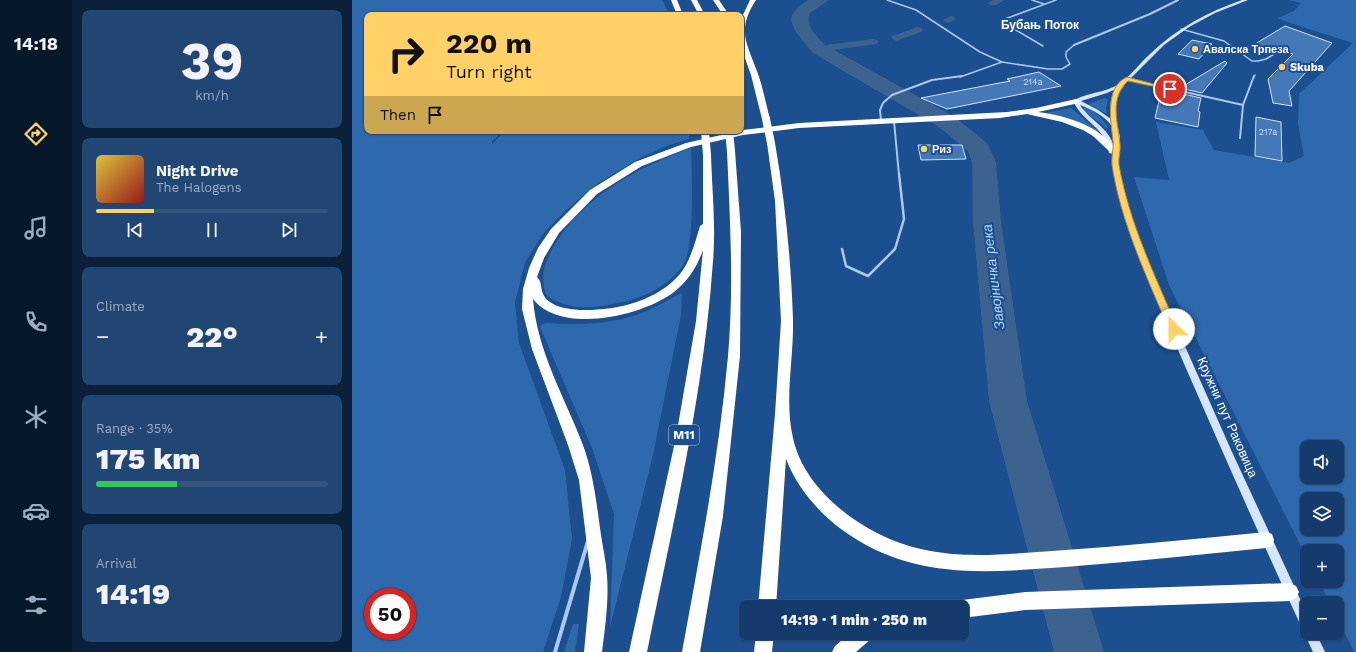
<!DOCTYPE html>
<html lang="en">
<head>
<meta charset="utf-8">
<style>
  :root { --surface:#143b6b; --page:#214673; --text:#f1f3f6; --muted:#9dadc1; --line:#33557e; --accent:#ffd166 }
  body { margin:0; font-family:"Work Sans",sans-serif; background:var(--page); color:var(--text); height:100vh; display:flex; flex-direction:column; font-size:15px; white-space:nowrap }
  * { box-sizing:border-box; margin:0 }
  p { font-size:13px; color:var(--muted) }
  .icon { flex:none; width:22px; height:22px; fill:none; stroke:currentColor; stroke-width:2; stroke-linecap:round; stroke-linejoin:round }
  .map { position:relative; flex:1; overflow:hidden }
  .details { display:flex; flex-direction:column; gap:10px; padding:10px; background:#0b203b; width:280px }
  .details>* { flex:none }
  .hud { position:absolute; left:12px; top:12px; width:380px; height:122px; border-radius:8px; box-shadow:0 1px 3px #0004,0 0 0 1px var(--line); background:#ffd166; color:#111; overflow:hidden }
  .tools { position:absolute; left:948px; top:440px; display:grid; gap:8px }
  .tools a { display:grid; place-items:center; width:44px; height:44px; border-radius:8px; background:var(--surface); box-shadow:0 1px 3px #0004,0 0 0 1px var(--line); font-size:20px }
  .speed { position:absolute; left:12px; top:588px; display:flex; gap:8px; font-size:20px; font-weight:700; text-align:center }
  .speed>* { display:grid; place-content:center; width:52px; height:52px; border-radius:50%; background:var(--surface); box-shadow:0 1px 3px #0004,0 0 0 1px var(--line); line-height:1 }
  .speed .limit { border:6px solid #d22; background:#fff; color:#111 }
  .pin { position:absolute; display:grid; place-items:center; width:34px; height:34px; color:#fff; margin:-17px; border:2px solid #fff; border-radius:50%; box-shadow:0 1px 4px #0007 }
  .me { position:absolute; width:44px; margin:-22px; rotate:337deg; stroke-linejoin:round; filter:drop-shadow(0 0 3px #0008) }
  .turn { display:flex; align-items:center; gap:14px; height:84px; padding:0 16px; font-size:18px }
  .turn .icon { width:52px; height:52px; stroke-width:2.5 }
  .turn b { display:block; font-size:28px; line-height:34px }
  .then { display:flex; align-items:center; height:38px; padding:0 16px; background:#0003; gap:8px; font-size:15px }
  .big { font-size:30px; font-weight:800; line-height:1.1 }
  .details .widget { flex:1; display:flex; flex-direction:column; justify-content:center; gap:6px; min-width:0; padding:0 14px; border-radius:8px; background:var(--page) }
  .details .dial { align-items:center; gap:0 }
  .dial b { font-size:52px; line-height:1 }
  .song { display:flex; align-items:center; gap:12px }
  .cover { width:48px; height:48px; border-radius:6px; background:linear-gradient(135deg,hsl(50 70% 55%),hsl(0 70% 35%)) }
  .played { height:4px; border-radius:2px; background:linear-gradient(90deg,var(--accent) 25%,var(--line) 25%) }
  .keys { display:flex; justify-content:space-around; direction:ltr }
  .heat { display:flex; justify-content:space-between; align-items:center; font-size:22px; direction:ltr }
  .charge { height:6px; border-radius:3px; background:linear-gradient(90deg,#34c759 35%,var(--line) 0) }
  .trip { position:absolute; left:387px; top:600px; width:230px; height:40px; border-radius:8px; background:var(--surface); box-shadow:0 1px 3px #0004,0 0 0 1px var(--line); font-weight:800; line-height:40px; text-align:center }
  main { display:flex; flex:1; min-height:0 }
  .tabs { display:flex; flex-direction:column; width:72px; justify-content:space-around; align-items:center; background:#08182b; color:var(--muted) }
  .tabs .icon { width:28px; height:28px }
  .tabs .current { color:var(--accent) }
  .tabs b { font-size:18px; color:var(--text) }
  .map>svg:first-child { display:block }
  .green { fill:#2e69ad; fill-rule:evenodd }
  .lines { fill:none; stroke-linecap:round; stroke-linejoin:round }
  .canal { fill:#3c6290; fill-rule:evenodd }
  .river { fill:#3c6290; fill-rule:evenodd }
  .building { fill:#4478b7; stroke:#cfe3fa }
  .lane-far3 { stroke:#a9c9ee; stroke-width:1.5 }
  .lane-far2 { stroke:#a9c9ee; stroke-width:2 }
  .lane-far1 { stroke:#a9c9ee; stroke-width:2.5 }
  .lane { stroke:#a9c9ee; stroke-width:4 }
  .street { stroke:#a9c9ee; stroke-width:2 }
  .secondary { fill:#d6e6fa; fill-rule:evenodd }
  .highway { fill:#fff; fill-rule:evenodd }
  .highway-bridge { stroke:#fff; stroke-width:8 }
  .route { fill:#ffd166; stroke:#a68842 }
  .poi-dot { fill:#ffd166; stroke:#1b4f8f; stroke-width:1.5 }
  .labels { text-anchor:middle; stroke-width:4; stroke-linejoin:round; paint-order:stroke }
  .far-number-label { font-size:9px; fill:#d0dded }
  .far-poi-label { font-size:11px; font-weight:bold; fill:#fff; stroke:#1b4f8f; text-anchor:start }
  .far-neighbourhood-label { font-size:12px; font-weight:bold; fill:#fff; stroke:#1b4f8f }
  .shield { fill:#1b4f8f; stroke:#bbcadd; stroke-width:1 }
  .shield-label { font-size:12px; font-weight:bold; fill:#fff }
  .street-label { font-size:13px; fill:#fff; stroke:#1b4f8f }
  .water-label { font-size:14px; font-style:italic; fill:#b5d3f5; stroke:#1b4f8f }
</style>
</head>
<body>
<main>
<nav class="tabs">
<b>14:18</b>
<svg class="icon current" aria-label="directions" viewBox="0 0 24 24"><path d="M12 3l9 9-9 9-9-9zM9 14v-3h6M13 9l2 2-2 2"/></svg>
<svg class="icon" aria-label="music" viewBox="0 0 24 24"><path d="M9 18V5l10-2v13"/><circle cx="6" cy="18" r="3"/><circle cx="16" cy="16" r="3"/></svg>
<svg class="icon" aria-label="phone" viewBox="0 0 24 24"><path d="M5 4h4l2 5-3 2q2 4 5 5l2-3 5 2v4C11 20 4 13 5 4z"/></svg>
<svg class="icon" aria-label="climate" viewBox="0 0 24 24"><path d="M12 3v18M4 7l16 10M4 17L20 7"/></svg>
<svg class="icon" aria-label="car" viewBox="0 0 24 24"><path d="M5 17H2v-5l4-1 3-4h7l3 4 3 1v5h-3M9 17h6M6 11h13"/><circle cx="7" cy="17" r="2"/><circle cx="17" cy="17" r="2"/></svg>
<svg class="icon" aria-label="filters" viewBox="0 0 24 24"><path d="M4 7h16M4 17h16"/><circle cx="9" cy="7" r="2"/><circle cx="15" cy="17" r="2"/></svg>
</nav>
<section class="details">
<div class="widget dial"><b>39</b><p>km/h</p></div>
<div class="widget">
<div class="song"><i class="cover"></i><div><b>Night Drive</b><p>The Halogens</p></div></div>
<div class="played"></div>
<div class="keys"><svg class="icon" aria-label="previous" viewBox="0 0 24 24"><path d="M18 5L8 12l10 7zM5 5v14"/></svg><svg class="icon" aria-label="pause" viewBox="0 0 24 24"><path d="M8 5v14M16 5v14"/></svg><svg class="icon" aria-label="next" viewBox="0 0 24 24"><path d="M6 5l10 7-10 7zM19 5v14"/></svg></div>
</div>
<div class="widget"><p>Climate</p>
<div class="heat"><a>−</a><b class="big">22°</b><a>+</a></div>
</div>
<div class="widget"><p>Range · 35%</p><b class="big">175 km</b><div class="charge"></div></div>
<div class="widget"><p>Arrival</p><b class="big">14:19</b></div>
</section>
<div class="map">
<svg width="1004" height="652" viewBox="0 0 1004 652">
  <rect width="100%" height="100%" fill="#1b4f8f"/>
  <g class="green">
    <path d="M0,0H310L318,15H15V131H152L140,141V144L153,131H337V139L317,145L288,158L246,183L213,211L190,235L173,263L163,302L167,343L213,470L220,539L209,597L191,652H0ZM21,597H55V631H21Z"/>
    <path d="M936,0H1004V652H1002L985,617V603H978L967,581H985V551H955V558L817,285L782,177L817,180L804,122L851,130L862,150L937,163L952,156L946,124L947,94L1001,43L935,22L926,18L942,11L949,3ZM955,447H985V477H955ZM955,499H985V529H955Z"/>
    <path d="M753,98L756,99L754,108L755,114L736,104Z"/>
    <path d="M732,107C743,109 751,120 757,129L754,128L732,111L731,109Z"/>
    <path d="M719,108L746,131V132L723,121L693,113Z"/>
    <path d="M339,148C340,172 343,247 331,265C316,288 286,300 261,304C237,309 215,310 194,295C187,274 194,259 205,241C236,193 288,167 339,148Z"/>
    <path d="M330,293L329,315L301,455L258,627L262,514L240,448L188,327L190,324L194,323C230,325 263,325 297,310C308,305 319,298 330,293Z"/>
    <path d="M221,624H227L223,652H212Z"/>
  </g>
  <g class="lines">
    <g class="canal">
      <path d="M641,0H653L644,5H638L636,3Z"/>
      <path d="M599,16L602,17L604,19L596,23L591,20Z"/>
      <path d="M566,27L569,28L571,30L569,32L544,41L539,38L540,36Z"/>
      <path d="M521,39L525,40L526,42L525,44L467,52L462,49L467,46Z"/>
    </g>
    <path class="river" d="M456,0H476L473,3L458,13C452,26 465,36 473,45L603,117L635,143L644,162L649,222L675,401L752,652H702L637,401L621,222L620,162L616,151L587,127L461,53L443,31L439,20L440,15L446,7Z"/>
  </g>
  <g class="building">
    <path d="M933,26L980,43L937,91L940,106L921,103L916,79L941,54L903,44Z"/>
    <path d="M840,40L860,44L847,59L826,54Z"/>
    <path d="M873,61L875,63L850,93L828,88Z"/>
    <path d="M687,72L709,86L595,109L569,98L658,81L655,79Z"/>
    <path d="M822,92L849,98L846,111L848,112L846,127L803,118L807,101Z"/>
    <path d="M904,117L929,122L930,161L903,156Z"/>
    <path d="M566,145H610L614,159L569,160Z"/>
  </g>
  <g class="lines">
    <g class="lane-far3">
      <path d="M535,0L564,10L628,52L650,62L696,69H710L718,64L714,57V52L722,45"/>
      <path d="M680,0L692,4"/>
      <path d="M829,29L872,41L900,61H906L914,59L924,53"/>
      <path d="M691,46L650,22L653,19L704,0"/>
      <path d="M608,77L650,62"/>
      <path d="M902,77L903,75"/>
    </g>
    <g class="lane-far2">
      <path d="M775,79L891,105L902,76"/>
      <path d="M529,121L528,110L531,103L540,95L580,80L610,76"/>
      <path d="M542,121L547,175"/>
      <path d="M888,138L891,105"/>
    </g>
    <path class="lane-far1" d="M490,249L494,266L516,276L543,249L552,219L547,174"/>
    <path class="lane" d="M203,652L236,541"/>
    <path class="street" d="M722,45L798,14L826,0"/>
    <path class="secondary" d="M890,0H896L863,13L837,27L812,45L773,84L766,95L763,105V114L768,137L766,163L778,213L804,281L880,452L955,614V633H964L973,652H961C914,551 868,446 823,343C803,296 781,249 768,199C764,185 760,169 761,154L757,153C753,126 732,124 721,101C735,92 756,93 770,82C780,74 788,63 798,54C825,28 856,12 890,0ZM766,88C759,98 757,108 759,119L746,110L729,101L755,93ZM728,105C739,109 755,117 760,127C763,133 762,141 762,147C757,127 738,121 728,105Z"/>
    <g class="highway">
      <path d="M319,0H325L331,15H325Z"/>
      <path d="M339,0H345L353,15H347Z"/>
      <path d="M361,0H367L377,15H371Z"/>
      <path d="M398,0H404C384,31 395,43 406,74C411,88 414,104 418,119L414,121L410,119L399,75L389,47V19Z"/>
      <path d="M724,99H727V103L686,112C715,116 746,125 764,149L763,151H757L741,136L731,130L710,122L675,114L648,118L447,128L391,135L339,147L290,166L245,194L207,233L192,258L185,277C192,283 186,294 198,302C206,308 218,309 227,310C263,311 304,302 328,274C339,260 343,242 348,226L351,224V155L355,152L359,155C360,189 364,227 361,261C352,393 321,523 295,652H277L324,437L344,321L351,250C345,267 336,281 322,292C291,316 209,335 181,299C185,351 213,398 231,445C241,473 244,499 248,528C250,544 254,560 255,576C257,599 253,629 250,652H232L239,578L227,480L216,445L180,349L170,309L171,289L177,268L186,248L199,229L238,190L283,162L334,143L391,130L447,123L655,112L684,108Z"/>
      <path d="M419,140L423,143C433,201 439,260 441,319C442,359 432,399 441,438C453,494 517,538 569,549C611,559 657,554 700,551C772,546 843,539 914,532L920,534L922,540L920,546L914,548C851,554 788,561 725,566C640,572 562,583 489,529C465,511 445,487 434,459L424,607H406L423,414L429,321L423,201L415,143Z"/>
      <path d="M379,148L383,151L389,232L388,356L371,516L348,652H330C348,554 367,456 376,356C382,288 378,219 375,151Z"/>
      <path d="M938,583L944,586L947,592L944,598L938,601L673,610L610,618V607H602L604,603L610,600L673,592Z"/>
      <path d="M404,633H422L420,652H402Z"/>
      <path d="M498,633H522L519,639L504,652H480L483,646Z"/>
    </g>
    <g class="highway-bridge">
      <path d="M414,119L419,143"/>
      <path d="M353,131L355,155"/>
      <path d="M377,131L379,151"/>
    </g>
  </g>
  <path class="route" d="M775,77L821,89L818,90L776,81C757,98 766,123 768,144C769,151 766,158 767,165C777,222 803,276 826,329L822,332L817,329C795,278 768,220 760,165C759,157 762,149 761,141C759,122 752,87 775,77Z"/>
  <g class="poi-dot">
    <circle cx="843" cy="49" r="4"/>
    <circle cx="930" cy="67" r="4"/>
    <circle cx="572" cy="149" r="4"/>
  </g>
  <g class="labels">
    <g class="far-number-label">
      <text x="681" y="85">214a</text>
      <text x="916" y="135">217a</text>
    </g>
    <g class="far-poi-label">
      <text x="851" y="53">Авалска Трпеза</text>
      <text x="938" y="71">Skuba</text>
      <text x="580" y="153">Риз</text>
    </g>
    <g class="far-neighbourhood-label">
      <text x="688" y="29">Бубањ Поток</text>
    </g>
    <rect class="shield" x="317" y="425" width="30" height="20" rx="3"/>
    <g class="shield-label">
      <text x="332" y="439">M11</text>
    </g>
    <g class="street-label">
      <text transform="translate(876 417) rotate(66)" y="5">Кружни пут Раковица</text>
    </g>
    <g class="water-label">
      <text transform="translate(641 277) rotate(-97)" y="5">Завојничка река</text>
    </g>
  </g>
</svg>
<div class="tools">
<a><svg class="icon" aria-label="sound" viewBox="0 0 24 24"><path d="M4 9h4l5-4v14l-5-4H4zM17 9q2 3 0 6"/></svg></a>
<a><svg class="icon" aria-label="layers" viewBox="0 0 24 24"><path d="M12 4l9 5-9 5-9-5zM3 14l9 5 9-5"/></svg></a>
<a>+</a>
<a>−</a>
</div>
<div class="speed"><div class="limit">50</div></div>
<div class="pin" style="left:818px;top:89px;background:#d93025"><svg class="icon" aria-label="arrive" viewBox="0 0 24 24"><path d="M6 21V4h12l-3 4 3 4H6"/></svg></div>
<svg class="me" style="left:822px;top:329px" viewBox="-20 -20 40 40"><circle r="19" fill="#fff"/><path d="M0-13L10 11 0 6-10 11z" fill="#ffd166"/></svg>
<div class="trip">14:19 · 1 min · 250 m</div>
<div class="hud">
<div class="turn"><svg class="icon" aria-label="right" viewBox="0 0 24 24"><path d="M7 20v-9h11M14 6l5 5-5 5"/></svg><div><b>220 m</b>Turn right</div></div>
<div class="then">Then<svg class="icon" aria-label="arrive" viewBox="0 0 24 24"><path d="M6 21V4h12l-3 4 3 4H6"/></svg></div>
</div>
</div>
</main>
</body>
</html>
